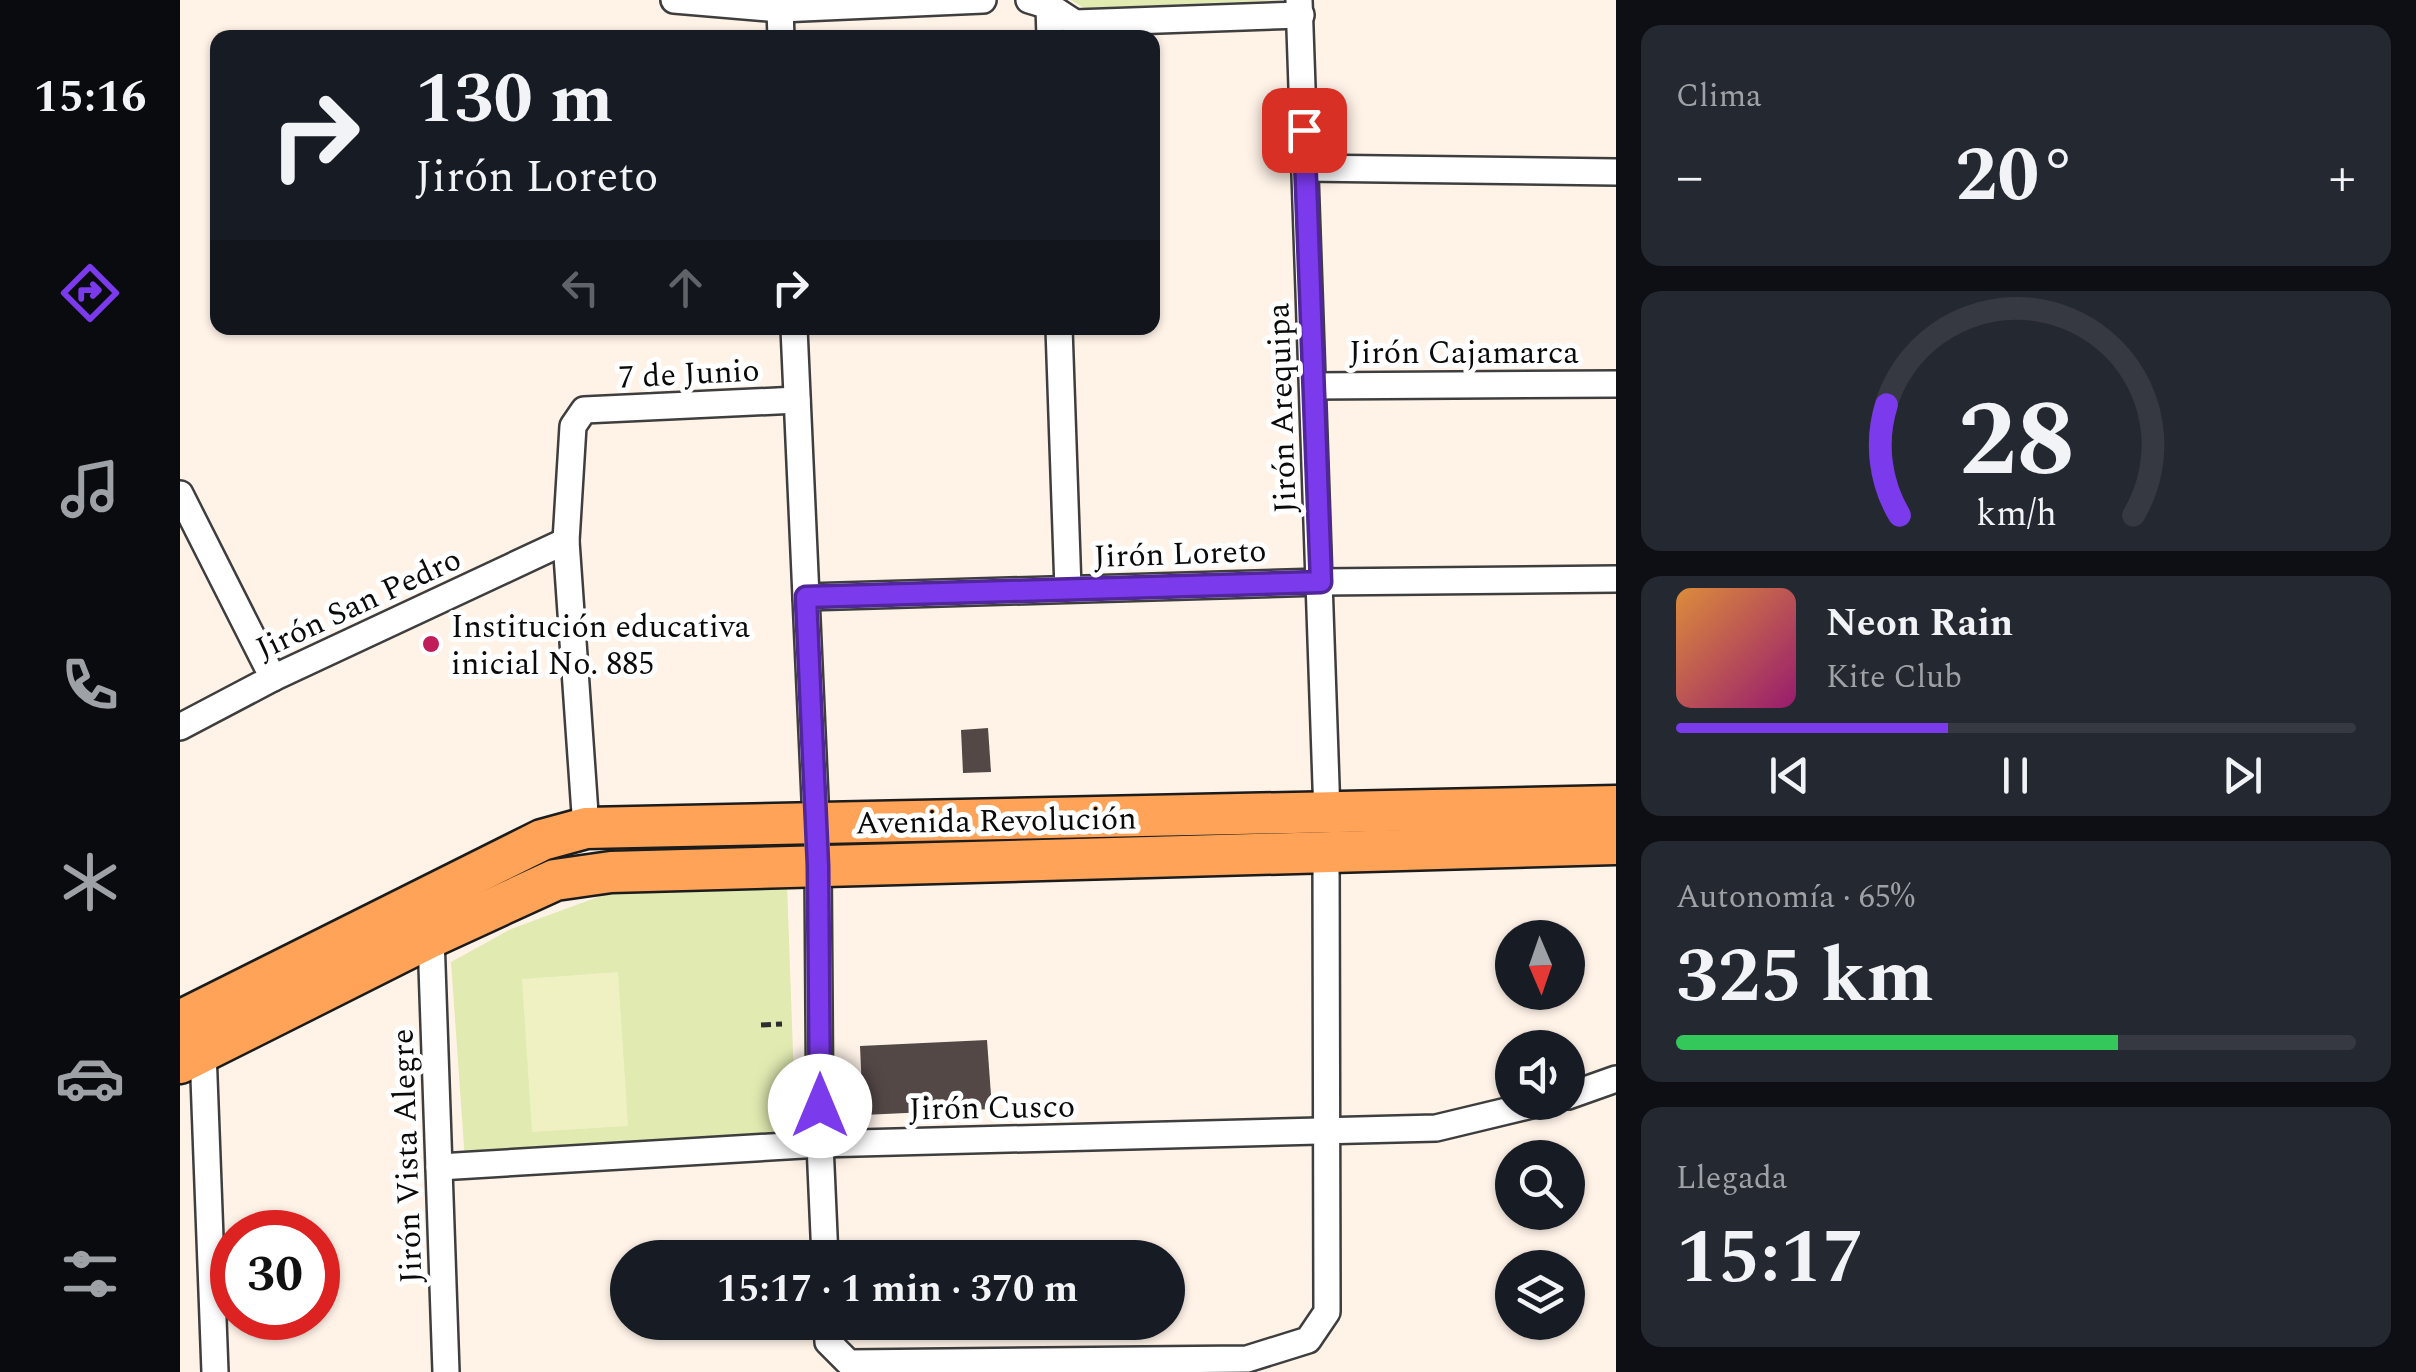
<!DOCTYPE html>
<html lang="es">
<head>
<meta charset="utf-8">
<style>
  :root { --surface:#171b24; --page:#242831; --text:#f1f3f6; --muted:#9ea1a6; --line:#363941; --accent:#7c3aed }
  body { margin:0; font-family:Spectral,serif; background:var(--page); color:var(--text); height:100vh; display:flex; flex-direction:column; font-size:38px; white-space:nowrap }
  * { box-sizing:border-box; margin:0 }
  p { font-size:32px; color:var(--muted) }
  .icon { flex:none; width:55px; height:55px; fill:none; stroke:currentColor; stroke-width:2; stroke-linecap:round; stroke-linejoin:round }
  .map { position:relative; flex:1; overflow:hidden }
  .sheet { display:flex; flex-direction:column; gap:25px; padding:25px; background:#0d0f14; width:800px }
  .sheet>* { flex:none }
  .guide { position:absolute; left:30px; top:30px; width:950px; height:305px; border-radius:20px; box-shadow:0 2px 8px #0004; background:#171b24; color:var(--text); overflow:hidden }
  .needle { width:65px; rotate:178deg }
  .buttons { position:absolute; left:1315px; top:920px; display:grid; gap:20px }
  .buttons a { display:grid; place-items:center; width:90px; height:90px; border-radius:50%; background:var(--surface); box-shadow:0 2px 8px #0004; font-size:50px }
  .speed { position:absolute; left:30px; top:1210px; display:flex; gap:20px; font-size:50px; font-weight:700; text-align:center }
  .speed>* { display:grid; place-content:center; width:130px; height:130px; border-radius:50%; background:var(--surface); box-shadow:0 2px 8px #0004; line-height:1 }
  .speed .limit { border:15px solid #d22; background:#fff; color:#111 }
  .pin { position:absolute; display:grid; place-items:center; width:85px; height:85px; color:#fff; margin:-42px; border-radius:20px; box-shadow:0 5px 15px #0006 }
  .me { position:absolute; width:110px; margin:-55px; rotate:0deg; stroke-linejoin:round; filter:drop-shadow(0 0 8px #0008) }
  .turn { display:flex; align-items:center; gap:35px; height:210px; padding:0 40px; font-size:45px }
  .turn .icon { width:130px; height:130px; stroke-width:2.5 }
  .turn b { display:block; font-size:70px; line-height:85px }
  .lanes { display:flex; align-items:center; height:95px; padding:0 40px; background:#0003; justify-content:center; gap:50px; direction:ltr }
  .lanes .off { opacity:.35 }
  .big { font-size:75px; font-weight:700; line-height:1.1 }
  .sheet .tile { flex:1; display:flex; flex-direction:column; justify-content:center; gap:15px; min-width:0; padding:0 35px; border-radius:20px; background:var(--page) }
  .sheet .dial { align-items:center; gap:0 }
  .dial svg { height:260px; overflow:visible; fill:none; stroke:var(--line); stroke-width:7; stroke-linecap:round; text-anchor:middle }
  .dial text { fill:var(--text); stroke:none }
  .song { display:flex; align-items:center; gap:30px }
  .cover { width:120px; height:120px; border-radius:15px; background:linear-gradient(135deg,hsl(30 70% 55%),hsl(320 70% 35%)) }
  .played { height:10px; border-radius:5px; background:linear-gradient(90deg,var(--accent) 40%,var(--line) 40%) }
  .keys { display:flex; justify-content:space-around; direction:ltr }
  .heat { display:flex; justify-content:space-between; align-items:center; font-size:55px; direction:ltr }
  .charge { height:15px; border-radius:8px; background:linear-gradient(90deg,#34c759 65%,var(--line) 0) }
  .trip { position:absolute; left:430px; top:1240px; width:575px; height:100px; border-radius:50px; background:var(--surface); box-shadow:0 2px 8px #0004; font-weight:700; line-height:100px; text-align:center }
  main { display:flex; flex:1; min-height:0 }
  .dock { display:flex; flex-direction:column; width:180px; justify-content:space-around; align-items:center; background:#090b0e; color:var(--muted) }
  .dock .icon { width:70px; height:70px }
  .dock .active { color:var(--accent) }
  .dock b { font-size:45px; color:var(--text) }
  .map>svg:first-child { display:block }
  .green { fill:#e0eab1 }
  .pitch { fill:#eff1c3 }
  .building { fill:#544847 }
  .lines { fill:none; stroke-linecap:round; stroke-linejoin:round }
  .street-casing { stroke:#3e3e3e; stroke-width:30 }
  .primary-casing { stroke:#1c1c1c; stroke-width:45 }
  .path { stroke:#2d2d2d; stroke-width:5; stroke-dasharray:10 5; stroke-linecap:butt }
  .street { stroke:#fff; stroke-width:25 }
  .primary { stroke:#ffa358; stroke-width:40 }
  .route-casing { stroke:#51269a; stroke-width:25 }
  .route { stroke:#7c3aed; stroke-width:18 }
  .poi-dot { fill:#bf1e58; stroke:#fff; stroke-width:4 }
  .labels { text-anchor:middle; stroke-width:10; stroke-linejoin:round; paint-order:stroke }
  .street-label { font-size:32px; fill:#0b0b0b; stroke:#fff }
  .poi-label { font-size:32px; fill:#0b0b0b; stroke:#fff; text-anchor:start }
</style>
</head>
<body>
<main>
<nav class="dock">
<b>15:16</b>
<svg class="icon active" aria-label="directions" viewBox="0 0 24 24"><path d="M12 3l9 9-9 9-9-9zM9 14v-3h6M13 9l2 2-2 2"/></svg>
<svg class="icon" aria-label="music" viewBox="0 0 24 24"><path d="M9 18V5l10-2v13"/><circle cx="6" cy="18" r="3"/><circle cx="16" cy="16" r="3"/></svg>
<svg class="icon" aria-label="phone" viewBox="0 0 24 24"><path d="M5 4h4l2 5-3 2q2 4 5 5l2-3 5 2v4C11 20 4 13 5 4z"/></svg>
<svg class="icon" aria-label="climate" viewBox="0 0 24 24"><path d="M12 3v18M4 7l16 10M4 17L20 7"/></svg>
<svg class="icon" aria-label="car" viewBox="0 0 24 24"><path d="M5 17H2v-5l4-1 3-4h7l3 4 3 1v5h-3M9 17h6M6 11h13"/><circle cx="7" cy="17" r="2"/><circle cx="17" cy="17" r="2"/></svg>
<svg class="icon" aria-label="filters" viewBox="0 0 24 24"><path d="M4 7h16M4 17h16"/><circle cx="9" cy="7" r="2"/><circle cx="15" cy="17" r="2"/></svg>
</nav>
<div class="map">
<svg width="1436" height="1372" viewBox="0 0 1436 1372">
  <rect width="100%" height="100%" fill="#fff3e8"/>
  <g class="green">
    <path d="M891,0H1102L904,8Z"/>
    <path d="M607,884L616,1137L285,1161L271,962L331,929L434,891Z"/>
  </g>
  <path class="pitch" d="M438,972L448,1126L352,1132L342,979Z"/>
  <g class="building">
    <path d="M808,728L811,772L783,773L781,730Z"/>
    <path d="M807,1040L812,1109L683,1115L680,1046Z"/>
  </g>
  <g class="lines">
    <defs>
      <g id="street">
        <path d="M494,0L600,9L803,0"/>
        <path d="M849,0L869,6L895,23L1121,15"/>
        <path d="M1119,0L1147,814"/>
        <path d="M869,6L870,38"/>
        <path d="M600,9L601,38"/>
        <path d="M1124,168L1436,172"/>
        <path d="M614,328L638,866L640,1144L645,1258"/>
        <path d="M879,328L888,589"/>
        <path d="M1133,386L1436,384"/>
        <path d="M0,494L93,678"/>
        <path d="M626,597L1141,582L1436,579"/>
        <path d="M0,727L93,678L386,541"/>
        <path d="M406,828L386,541L393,426L404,410L617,400"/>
        <path d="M251,937L266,1372"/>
        <path d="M23,1051L35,1372"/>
        <path d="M1388,1096L1436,1079"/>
        <path d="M259,1167L640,1144L1256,1128L1364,1102"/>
        <path d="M647,1322L648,1342L669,1363L1067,1359L1128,1340L1147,1312L1146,850"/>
      </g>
      <g id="primary">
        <path d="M0,1021L362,840L406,828L1436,806"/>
        <path d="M0,1063L251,937L375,880L431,872L1436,844"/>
      </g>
    </defs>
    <use href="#street" class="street-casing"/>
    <use href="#primary" class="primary-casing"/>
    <path class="path" d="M581,1025L602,1024"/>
    <use href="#street" class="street"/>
    <use href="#primary" class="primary"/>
  </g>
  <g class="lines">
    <defs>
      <path id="route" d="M640,1106L638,866L626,597L1141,582L1124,130"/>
    </defs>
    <use href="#route" class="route-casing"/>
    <use href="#route" class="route"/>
  </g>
  <circle class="poi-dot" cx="251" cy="644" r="10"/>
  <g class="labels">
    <g class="street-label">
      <text x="1284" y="363">Jirón Cajamarca</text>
      <text transform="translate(509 373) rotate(-3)" y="11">7 de Junio</text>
      <text transform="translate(1101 408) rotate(-92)" y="11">Jirón Arequipa</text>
      <text transform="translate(1000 553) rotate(-2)" y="11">Jirón Loreto</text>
      <text transform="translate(178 603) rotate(-25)" y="11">Jirón San Pedro</text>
      <text transform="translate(816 820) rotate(-1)" y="11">Avenida Revolución</text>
      <text transform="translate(812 1107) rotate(-1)" y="11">Jirón Cusco</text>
      <text transform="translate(226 1156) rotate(-92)" y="11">Jirón Vista Alegre</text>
    </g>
    <g class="poi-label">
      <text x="271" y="637">Institución educativa<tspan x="271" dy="37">inicial No. 885</tspan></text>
    </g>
  </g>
</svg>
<div class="buttons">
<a><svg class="needle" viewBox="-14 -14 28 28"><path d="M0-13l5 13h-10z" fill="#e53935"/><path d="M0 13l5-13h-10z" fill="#9ea1a6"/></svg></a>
<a><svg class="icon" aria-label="sound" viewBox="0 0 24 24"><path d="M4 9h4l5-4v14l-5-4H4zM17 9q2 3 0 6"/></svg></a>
<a><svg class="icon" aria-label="search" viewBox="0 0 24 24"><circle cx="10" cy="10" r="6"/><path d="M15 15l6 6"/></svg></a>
<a><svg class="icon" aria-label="layers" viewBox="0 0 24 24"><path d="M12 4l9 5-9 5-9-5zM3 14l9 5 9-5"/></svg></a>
</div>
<div class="speed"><div class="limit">30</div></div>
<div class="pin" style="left:1124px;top:130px;background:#d93025"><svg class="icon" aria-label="arrive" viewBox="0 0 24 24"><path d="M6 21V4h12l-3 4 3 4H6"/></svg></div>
<svg class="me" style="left:640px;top:1106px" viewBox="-20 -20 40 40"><circle r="19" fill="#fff"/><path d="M0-13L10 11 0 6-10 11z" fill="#7c3aed"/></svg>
<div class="trip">15:17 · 1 min · 370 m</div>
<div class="guide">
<div class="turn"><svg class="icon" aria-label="right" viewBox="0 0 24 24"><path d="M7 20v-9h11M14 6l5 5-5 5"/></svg><div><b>130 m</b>Jirón Loreto</div></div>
<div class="lanes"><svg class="icon off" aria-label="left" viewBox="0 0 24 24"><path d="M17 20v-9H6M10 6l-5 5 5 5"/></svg><svg class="icon off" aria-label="ahead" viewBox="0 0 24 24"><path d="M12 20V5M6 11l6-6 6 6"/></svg><svg class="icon" aria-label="right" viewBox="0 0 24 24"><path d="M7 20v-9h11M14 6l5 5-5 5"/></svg></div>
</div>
</div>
<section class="sheet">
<div class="tile"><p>Clima</p>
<div class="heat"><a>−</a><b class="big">20°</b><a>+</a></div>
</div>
<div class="tile dial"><svg viewBox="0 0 100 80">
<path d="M14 69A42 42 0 1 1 86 69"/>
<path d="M14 69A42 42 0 0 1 10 35" stroke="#7c3aed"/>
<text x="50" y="56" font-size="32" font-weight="700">28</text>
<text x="50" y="72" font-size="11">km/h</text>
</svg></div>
<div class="tile">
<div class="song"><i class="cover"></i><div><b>Neon Rain</b><p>Kite Club</p></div></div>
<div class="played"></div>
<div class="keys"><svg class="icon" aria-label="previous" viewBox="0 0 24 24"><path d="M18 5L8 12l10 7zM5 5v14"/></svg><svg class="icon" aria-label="pause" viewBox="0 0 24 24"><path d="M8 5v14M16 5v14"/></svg><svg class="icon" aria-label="next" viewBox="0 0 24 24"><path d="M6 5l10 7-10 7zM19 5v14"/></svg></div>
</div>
<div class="tile"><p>Autonomía · 65%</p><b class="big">325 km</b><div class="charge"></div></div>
<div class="tile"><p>Llegada</p><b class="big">15:17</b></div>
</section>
</main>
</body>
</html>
